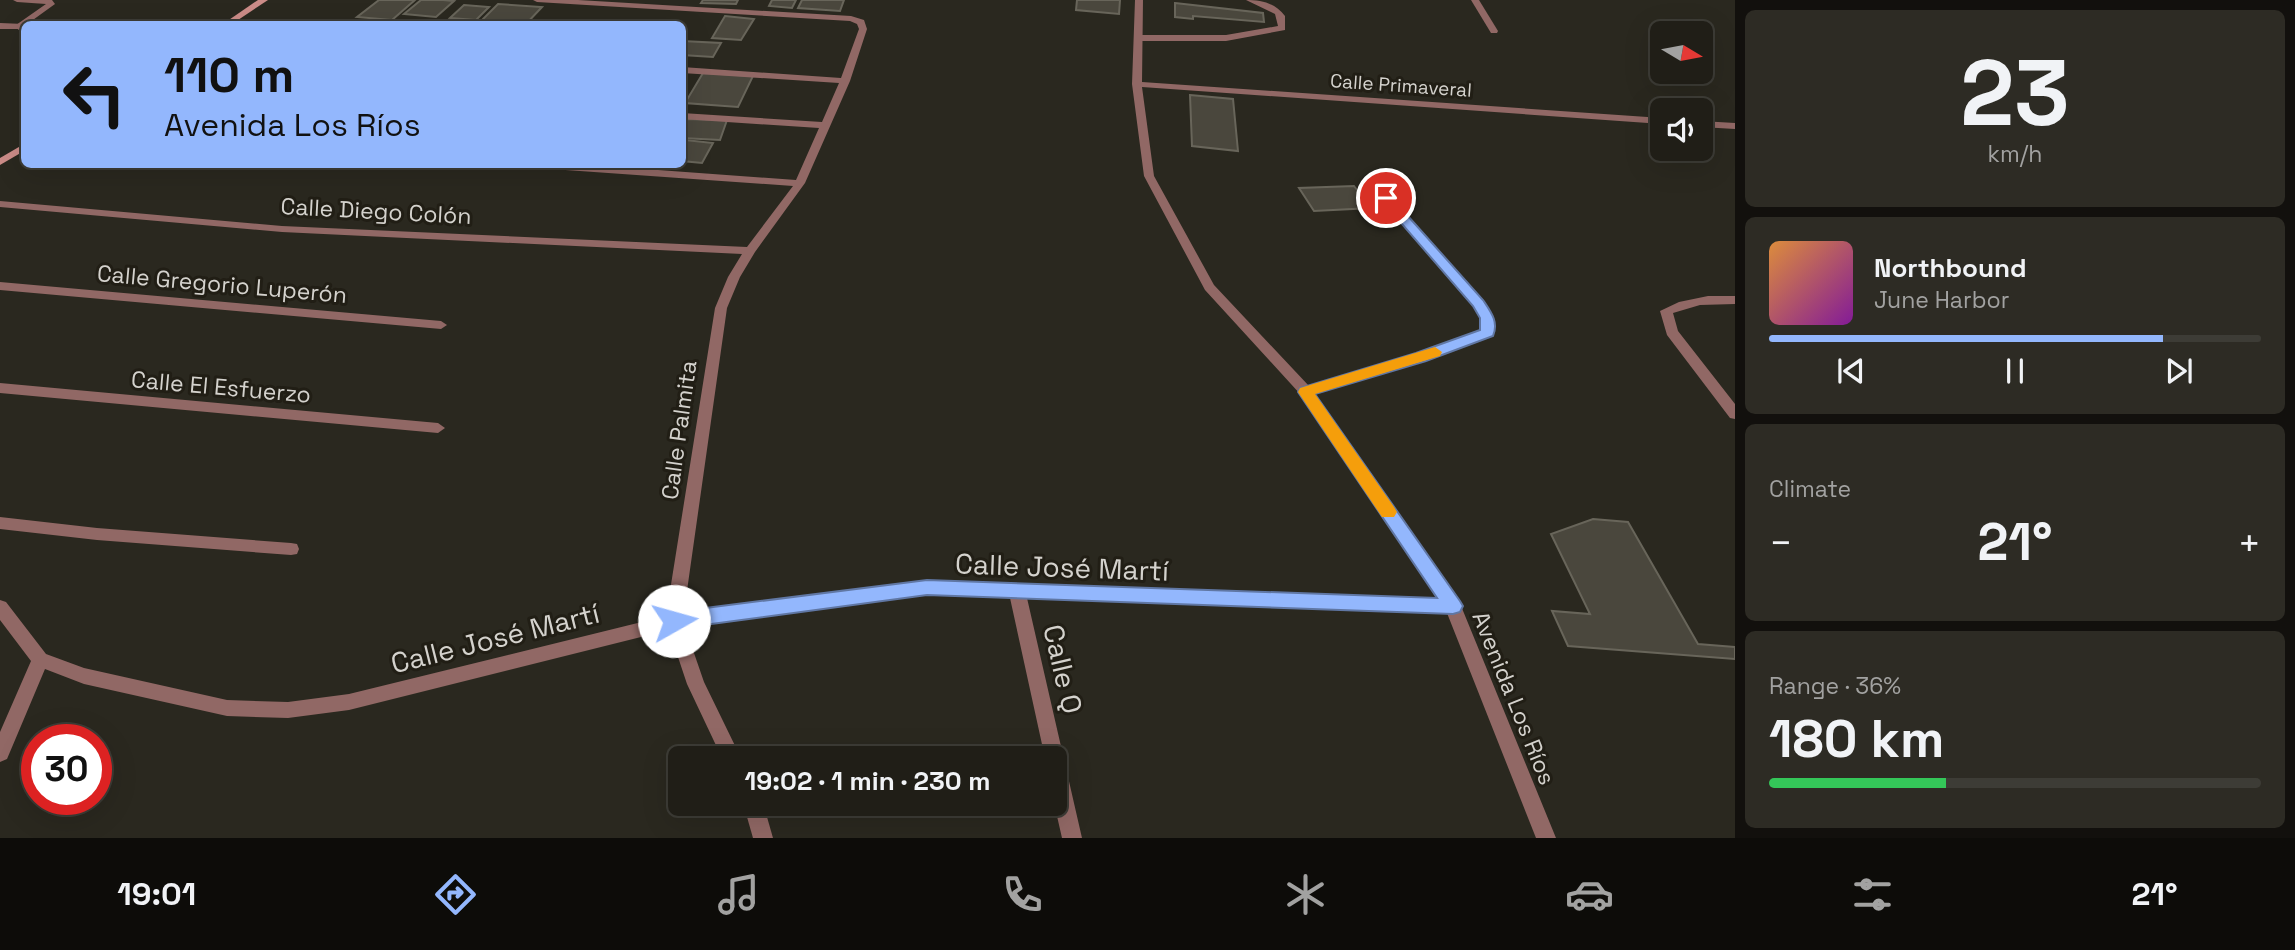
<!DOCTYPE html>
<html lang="en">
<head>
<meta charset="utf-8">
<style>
  :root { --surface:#201e17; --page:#2d2b24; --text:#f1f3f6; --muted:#a2a2a1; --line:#3d3c36; --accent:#93b7fd }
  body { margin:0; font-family:"Space Grotesk",sans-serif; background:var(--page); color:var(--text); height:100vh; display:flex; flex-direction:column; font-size:26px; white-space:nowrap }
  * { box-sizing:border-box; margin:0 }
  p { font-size:23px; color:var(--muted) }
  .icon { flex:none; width:38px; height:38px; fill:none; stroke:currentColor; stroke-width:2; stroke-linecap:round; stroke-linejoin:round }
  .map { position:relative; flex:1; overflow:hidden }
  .sheet { display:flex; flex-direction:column; gap:10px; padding:10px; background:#12100d; width:560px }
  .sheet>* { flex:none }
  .guide { position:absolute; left:21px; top:21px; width:665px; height:147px; border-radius:10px; box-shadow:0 7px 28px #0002,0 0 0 2px var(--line); background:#93b7fd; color:#111; overflow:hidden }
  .needle { width:46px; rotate:100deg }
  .buttons { position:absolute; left:1650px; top:21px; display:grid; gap:14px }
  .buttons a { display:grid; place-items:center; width:63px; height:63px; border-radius:10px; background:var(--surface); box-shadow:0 7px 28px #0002,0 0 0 2px var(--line); font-size:35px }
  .speed { position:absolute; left:21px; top:724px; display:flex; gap:14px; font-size:35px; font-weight:700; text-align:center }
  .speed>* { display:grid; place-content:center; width:91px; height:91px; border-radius:50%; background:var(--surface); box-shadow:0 7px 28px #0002,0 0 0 2px var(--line); line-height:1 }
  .speed .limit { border:10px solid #d22; background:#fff; color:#111 }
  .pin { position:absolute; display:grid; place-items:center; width:60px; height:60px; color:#fff; margin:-30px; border:4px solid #fff; border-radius:50%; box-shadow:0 2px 7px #0007 }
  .me { position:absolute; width:77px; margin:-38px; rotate:83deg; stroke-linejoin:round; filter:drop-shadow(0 0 5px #0008) }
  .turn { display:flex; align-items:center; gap:24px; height:147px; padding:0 28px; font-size:32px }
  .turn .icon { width:91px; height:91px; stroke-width:2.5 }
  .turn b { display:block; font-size:49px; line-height:60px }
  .big { font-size:52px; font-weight:700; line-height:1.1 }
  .sheet .widget { flex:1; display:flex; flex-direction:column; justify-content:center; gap:10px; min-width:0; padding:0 24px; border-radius:10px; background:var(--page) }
  .sheet .dial { align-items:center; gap:0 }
  .dial b { font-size:91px; line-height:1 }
  .song { display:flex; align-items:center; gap:21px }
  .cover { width:84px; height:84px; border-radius:10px; background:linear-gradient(135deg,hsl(30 70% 55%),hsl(290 70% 35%)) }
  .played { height:7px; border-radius:4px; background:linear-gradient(90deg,var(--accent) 80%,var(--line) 80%) }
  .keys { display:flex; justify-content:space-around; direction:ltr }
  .heat { display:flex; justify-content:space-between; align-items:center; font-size:38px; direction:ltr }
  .charge { height:10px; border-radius:5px; background:linear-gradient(90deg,#34c759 36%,var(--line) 0) }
  .trip { position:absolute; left:668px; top:746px; width:399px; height:70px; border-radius:10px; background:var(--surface); box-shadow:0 7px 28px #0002,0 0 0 2px var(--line); font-weight:700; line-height:70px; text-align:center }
  .menu { display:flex; height:112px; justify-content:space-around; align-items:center; background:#0d0c09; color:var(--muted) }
  .menu .icon { width:49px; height:49px }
  .menu .current { color:var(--accent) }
  .menu b { font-size:32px; color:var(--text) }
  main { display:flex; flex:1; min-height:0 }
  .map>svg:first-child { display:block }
  .building { fill:#4a473d; stroke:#68655a; stroke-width:2 }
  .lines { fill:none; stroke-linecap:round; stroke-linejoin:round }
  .lane { fill:#916865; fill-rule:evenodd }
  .street { fill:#916865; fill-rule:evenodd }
  .secondary { fill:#cc8c88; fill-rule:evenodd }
  .route { fill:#93b7fd; stroke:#6077a4; stroke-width:2 }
  .slow { fill:#f59e0b }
  .labels { text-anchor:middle; stroke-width:6; stroke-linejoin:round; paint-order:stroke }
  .far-street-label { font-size:19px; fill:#d4d2cd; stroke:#211e15 }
  .street-label { font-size:23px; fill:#d4d2cd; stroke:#211e15 }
  .near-street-label { font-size:28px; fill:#d4d2cd; stroke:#211e15 }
</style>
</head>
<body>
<main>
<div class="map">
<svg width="1735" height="838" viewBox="0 0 1735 838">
  <rect width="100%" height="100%" fill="#2a281f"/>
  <g class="building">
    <path d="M379,0H415L392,20L357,17Z"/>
    <path d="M421,0H443L454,1L436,17L404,14Z"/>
    <path d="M703,0H738L736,4L701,3Z"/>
    <path d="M772,0H796L792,8L769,6Z"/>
    <path d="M802,0H844L840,11L798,8Z"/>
    <path d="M1077,0H1120L1119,14L1076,10Z"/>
    <path d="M1175,3L1263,13L1264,22L1193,16V19L1175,17Z"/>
    <path d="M498,4L542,7L526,24H478Z"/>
    <path d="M464,5L489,7L476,20L450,18Z"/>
    <path d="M725,16L754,19L741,40L712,38Z"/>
    <path d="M682,41L721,43L713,57L682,55Z"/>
    <path d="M703,73L753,76L738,107L685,103Z"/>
    <path d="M1190,95L1233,99L1238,151L1192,146Z"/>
    <path d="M682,119L727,120L720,140L682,138Z"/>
    <path d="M685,140L713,143L702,163L682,161Z"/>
    <path d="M1354,186L1371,208L1314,211L1299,188Z"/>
    <path d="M1593,519L1628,522L1698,644L1735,647V659L1568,646L1552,611L1590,614L1551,534Z"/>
  </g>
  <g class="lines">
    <g class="lane">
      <path d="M13,0H52L55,4L19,30L15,27L16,25L46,4L17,2Z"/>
      <path d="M1246,0C1262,0 1275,3 1285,16V30L1226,41H1139L1135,38L1139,35H1226L1278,26L1275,14Z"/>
      <path d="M1471,0H1479L1498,31L1497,33H1491Z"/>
    </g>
    <g class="street">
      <path d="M533,0H578L851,16L864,20L867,29L850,81L805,183L755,252L740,277L727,308L684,612L927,581L1439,598L1301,395L1205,290L1144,176L1132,84L1135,0H1143L1142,82L1662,118V124L1142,87L1154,176L1214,285L1309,386L1416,354L1481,331V318L1473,305L1366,181V177H1374L1482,300L1493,318V336L1426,360L1315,394L1459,601L1556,838H1536L1447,613L1027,598L1082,838H1062L1054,803L1055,758H1045L1010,598L927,595L685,627L704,682L741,758H722L687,684L669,630L349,710L288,718L227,716L84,684L45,669L7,759L0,762V732L31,661L0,620V600L6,602L46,654L84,668L227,700L288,702L349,694L666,616L715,308L728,277L742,254L282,232L0,207V201L282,226L747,247L793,186L523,167L518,164H576L796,180L819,128L682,119V113L822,122L839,83L682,73V67L841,78L859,29L857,24L850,21L537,2Z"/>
      <path d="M0,23L24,24V29H0Z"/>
      <path d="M1701,121L1735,123V129L1701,127Z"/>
      <path d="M0,282L441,321L447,325L441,329L0,290Z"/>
      <path d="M1708,296H1735V304L1700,305L1673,313L1678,331L1735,404V419L1730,418L1667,335L1660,311L1679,302Z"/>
      <path d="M0,383L438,423L445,428L438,433L0,393Z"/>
      <path d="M0,517L97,528L291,543L297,544L299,549L297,554L291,555L97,540L0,529Z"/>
      <path d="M743,803H763L773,838H753Z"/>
    </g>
    <g class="secondary">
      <path d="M258,0H268L232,24H223Z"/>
      <path d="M24,144V151L0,165V158Z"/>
    </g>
  </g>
  <path class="route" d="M1386,195L1390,196L1483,300C1491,312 1499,322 1493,336L1426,361L1315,394L1460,601L1463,606L1460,612L1453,614L927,595L674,629L667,626L664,621L667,615L674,612L927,580L1437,598L1298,392L1300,388L1416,353L1480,330V318L1473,306L1382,201L1380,198Z"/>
  <path class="slow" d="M1435,347L1442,352L1440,356L1315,394L1394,507L1397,512L1394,517H1382L1298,392L1300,388Z"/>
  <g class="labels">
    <g class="far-street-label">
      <text transform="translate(1401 85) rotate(4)" y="7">Calle Primaveral</text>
    </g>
    <g class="street-label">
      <text transform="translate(376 211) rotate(3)" y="8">Calle Diego Colón</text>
      <text transform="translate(222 284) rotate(5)" y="8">Calle Gregorio Luperón</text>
      <text transform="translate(221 387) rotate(5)" y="8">Calle El Esfuerzo</text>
      <text transform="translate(679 430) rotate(-82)" y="8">Calle Palmita</text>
      <text transform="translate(1514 698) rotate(68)" y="8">Avenida Los Ríos</text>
    </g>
    <g class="near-street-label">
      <text transform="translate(1062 567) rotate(2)" y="10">Calle José Martí</text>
      <text transform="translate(495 638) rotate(-14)" y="10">Calle José Martí</text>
      <text transform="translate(1063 669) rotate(77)" y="10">Calle Q</text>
    </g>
  </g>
</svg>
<div class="buttons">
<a><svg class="needle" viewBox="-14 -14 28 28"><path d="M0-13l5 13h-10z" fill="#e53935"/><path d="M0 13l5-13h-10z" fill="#a2a2a1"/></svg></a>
<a><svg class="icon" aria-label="sound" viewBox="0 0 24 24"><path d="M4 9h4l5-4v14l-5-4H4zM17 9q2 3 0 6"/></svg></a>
</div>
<div class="speed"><div class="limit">30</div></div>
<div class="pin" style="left:1386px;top:198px;background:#d93025"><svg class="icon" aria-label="arrive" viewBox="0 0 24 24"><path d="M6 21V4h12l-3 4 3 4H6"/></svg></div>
<svg class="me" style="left:674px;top:621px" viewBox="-20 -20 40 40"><circle r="19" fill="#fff"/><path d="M0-13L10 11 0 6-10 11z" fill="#93b7fd"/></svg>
<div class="trip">19:02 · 1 min · 230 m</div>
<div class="guide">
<div class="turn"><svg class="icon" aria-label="left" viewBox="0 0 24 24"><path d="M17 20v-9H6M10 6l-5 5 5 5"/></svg><div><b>110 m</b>Avenida Los Ríos</div></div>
</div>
</div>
<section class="sheet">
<div class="widget dial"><b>23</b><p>km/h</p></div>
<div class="widget">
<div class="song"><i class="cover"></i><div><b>Northbound</b><p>June Harbor</p></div></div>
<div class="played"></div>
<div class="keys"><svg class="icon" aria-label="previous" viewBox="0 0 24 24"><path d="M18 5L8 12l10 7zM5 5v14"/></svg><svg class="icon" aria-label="pause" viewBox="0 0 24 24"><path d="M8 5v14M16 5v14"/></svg><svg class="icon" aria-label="next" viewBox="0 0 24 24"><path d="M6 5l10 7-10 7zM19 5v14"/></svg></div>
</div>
<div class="widget"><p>Climate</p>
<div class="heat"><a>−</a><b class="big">21°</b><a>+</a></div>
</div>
<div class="widget"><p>Range · 36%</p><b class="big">180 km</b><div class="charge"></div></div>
</section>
</main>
<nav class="menu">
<b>19:01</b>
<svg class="icon current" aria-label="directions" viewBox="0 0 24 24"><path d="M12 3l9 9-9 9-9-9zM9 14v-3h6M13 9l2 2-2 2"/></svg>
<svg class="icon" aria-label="music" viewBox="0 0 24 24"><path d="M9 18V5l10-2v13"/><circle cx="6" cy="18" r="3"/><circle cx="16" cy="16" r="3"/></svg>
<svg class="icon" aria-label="phone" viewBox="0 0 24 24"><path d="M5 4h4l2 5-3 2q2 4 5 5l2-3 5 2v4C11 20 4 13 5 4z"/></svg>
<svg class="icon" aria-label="climate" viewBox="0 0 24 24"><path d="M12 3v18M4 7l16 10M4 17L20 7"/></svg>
<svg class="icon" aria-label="car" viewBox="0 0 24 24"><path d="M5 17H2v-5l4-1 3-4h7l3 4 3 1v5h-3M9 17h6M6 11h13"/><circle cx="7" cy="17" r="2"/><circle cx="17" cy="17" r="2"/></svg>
<svg class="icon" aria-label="filters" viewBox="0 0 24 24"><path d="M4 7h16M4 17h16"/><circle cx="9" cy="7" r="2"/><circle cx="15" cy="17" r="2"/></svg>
<b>21°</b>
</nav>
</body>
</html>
